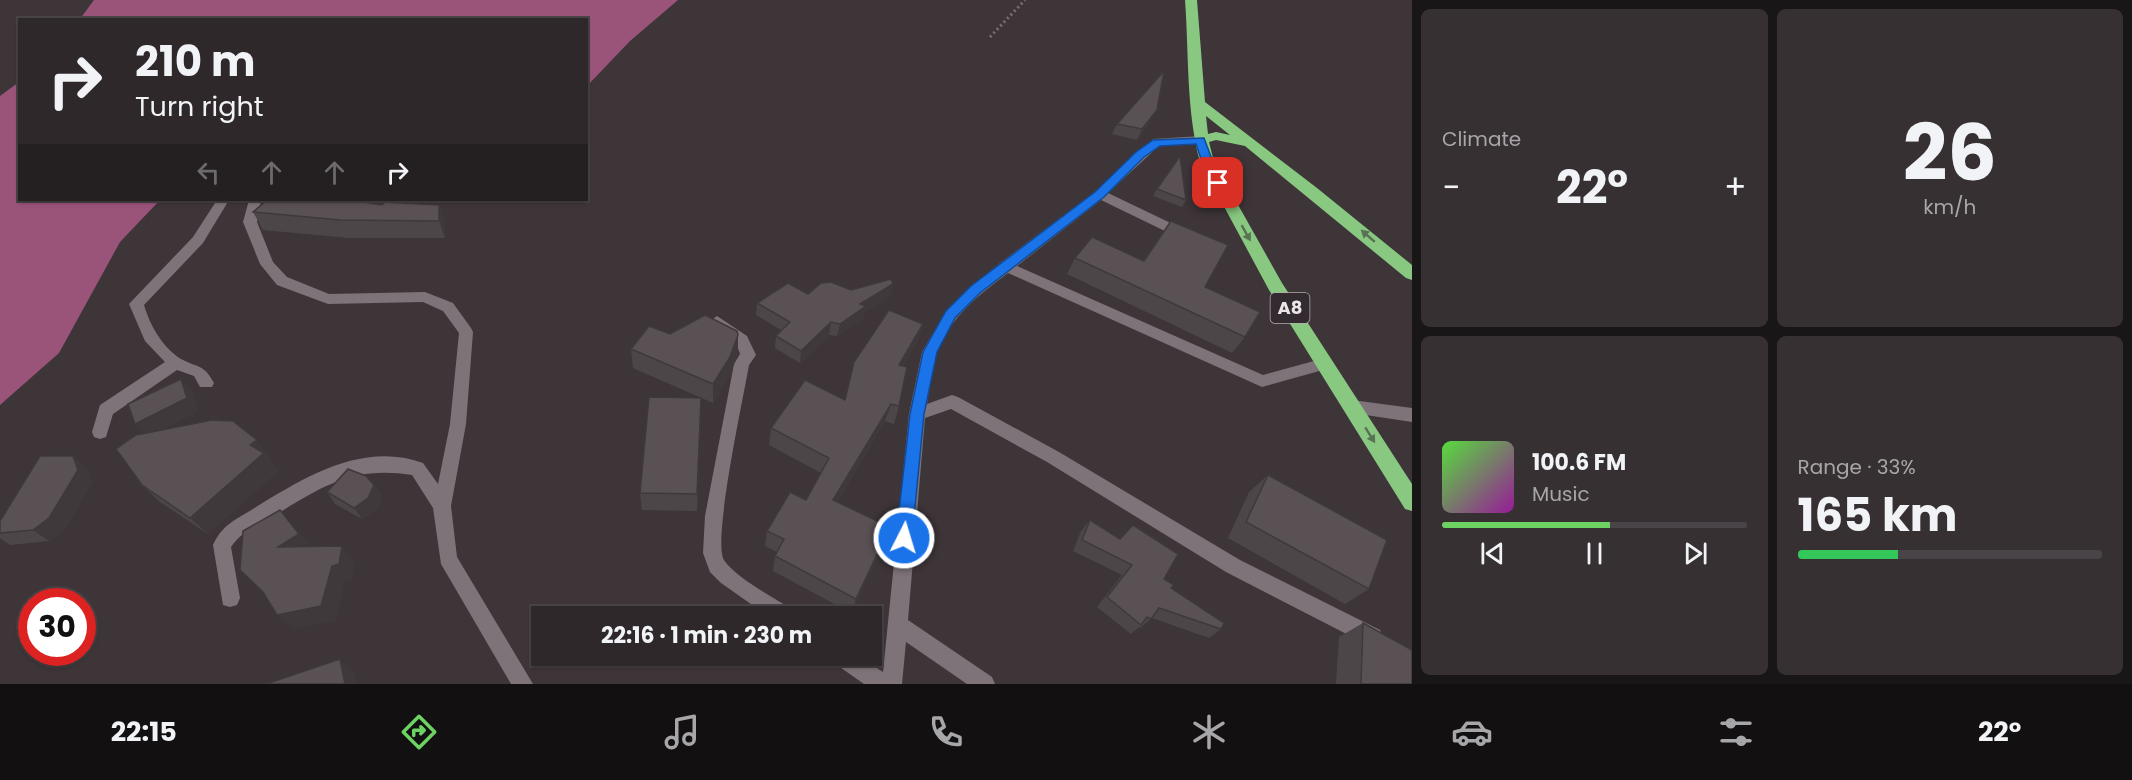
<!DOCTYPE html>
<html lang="en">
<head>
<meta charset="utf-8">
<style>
  :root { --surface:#2e282b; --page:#363033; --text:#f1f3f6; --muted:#a7a6a9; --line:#494447; --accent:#6cd362 }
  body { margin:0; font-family:Poppins,sans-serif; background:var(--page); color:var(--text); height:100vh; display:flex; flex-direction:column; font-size:22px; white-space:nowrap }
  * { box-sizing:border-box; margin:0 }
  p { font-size:20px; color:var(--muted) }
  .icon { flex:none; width:33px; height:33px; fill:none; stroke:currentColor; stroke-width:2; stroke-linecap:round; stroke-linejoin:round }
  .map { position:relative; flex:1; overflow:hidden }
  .details { display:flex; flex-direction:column; gap:9px; padding:9px; background:#191618; width:720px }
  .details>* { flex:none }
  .banner { position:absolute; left:18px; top:18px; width:570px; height:183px; border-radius:0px; box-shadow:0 2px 4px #0004,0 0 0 2px var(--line); background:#2e282b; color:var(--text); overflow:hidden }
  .speed { position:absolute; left:18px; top:588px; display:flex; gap:12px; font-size:30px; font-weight:700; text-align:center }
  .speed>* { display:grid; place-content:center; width:78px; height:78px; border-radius:50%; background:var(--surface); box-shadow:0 2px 4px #0004,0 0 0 2px var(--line); line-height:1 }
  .speed .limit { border:9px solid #d22; background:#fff; color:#111 }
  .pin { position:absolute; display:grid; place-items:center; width:51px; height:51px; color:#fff; margin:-26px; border-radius:12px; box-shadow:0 3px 9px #0006 }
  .me { position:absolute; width:66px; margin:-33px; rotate:5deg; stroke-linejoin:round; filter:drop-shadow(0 0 4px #0008) }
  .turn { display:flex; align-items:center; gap:21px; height:126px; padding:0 18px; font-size:27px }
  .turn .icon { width:78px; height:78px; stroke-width:2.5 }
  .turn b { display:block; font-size:42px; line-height:51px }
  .lanes { display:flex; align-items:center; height:57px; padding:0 18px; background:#0003; justify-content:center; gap:30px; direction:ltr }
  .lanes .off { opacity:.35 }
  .big { font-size:45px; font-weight:700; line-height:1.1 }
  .details .widget { flex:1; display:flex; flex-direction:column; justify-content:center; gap:9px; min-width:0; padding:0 21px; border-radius:9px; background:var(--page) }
  .details .dial { align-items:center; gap:0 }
  .dial b { font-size:78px; line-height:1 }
  .song { display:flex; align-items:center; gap:18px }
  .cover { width:72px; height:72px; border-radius:9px; background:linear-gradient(135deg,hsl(110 70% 55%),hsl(300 70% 35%)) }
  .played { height:6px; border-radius:3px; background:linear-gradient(90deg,var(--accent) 55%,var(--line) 55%) }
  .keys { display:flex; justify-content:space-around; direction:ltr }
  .heat { display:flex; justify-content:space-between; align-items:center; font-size:33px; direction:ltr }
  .charge { height:9px; border-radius:4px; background:linear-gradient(90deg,#34c759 33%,var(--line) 0) }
  .details .tiles { flex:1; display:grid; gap:9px; grid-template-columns:repeat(2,1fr) }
  .trip { position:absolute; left:531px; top:606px; width:351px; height:60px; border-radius:0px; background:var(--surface); box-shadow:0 2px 4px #0004,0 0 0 2px var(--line); font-weight:700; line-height:60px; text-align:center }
  .dock { display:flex; height:96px; justify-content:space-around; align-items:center; background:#121011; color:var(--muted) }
  .dock .icon { width:42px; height:42px }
  .dock .current { color:var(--accent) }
  .dock b { font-size:27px; color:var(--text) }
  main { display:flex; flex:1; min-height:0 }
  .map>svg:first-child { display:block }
  .forest { fill:#9a547a }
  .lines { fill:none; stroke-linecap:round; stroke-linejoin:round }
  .path { stroke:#787074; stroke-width:3; stroke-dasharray:2 3; stroke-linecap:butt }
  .minor { fill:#7d7378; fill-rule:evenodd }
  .highway { fill:#88c881; fill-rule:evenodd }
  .wall { fill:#4d4649 }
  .shaded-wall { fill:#3f393c }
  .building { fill:#5a5155; stroke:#3f393c; stroke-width:1.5 }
  .oneway { fill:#597254 }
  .route { fill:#1a73e8; stroke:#114b97; stroke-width:1.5 }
  .labels { text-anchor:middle; stroke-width:6; stroke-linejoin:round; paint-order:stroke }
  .shield { fill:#332b2f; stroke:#b4adb0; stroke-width:1.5 }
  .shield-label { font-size:18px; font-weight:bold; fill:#ebe5e8 }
</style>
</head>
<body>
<main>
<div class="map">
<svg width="1412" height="684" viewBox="0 0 1412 684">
  <rect width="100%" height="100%" fill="#3e3539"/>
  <g class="forest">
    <path d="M94,0H678L630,41L587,86L586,20L80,19Z"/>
    <path d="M19,82L20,200H160L120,242L59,353L0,405V96Z"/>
  </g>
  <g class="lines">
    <path class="path" d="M990,37L1025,0"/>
    <g class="minor">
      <path d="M1201,136L1207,140L1205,142L1160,145L1108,193L1181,228L1183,231L1181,234H1171L1101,200L1017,266L1263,375L1325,358L1330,360L1333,364L1330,368L1262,387L1008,273C980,294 949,318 937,353C932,369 930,387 927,404L952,395L958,397L1059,452L1240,560L1380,630L1383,637L1380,644L1373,647L1366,644L1226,572L1047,462L951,409L925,418L908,620L992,677L995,684H967L906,642L902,684H864L834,663L831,656H858L883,672L909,414L922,352L946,311L1000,263L1096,191L1153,139Z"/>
      <path d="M217,200H229L203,243L144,305C150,325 162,347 181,359C198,368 204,364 214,383L212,387H200L194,376L177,370L113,414L106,437L100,439L94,437L92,432L100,405L165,362L145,341L129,304L193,237Z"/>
      <path d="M249,200H261L257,222L273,262L287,277L329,294L425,292L453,303L471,328L473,332L466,424L451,506L457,557L533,684H511L441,564L433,508L412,475C349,465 319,489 267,520C252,529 241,532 231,547L240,598L237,605L230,607L223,605L213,545C223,523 238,519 256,507C305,477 363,441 423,463L438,484L450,424L459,333L443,311L423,302L328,304L277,285L260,264L243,222Z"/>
      <path d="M717,316L747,336L756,355L749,365C744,395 712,542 724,560C736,578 773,597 791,609L793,616H768L721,583L710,572L703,553L705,516L734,364L740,354L736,343L712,325L710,321Z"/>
      <path d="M1352,400L1412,408V422L1346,412L1344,407L1346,402Z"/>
    </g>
    <path class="highway" d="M1185,0H1197L1205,102L1317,188L1412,265V280L1406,278L1245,146L1216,140L1209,142L1214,162L1282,283L1412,484V511L1405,509L1269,290L1200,162C1186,110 1189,54 1185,0ZM1206,116L1230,135L1216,132L1208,134Z"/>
  </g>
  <g class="wall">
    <path d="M1151,121L1137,140L1112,134L1117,124Z"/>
    <path d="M1157,189L1186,200L1182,207L1153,196Z"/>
    <path d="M382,205H439L445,223V238H349L263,230L253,212Z"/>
    <path d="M1075,258L1144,261L1205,287L1245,337L1232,353L1067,274Z"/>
    <path d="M893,284L890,297L864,312L863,319L837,336L829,335L800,363L775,348L776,336L781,330L756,315L757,303L808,294L851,290Z"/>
    <path d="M923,324L917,342L903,366L899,406L894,424L885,421L837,502L890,527L884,543L851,613L773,571L775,556L777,552L765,546L767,531L806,500L821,473L769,445L771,428L845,400Z"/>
    <path d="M670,334L738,335V354L729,376L713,403L633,368L631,349Z"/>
    <path d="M181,379L192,392L198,411L158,431L271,458L269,459L278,471L208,534L160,502L142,485L144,433Z"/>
    <path d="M701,398V417L697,511L642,510L640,493Z"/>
    <path d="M73,456L87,469L92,482L65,529L49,541L10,545L0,538V521Z"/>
    <path d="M1268,475L1369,589L1345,604L1228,538L1249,492Z"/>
    <path d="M374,485L382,496L376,510L362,519L335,504L327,492Z"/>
    <path d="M1090,520L1164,579L1171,588L1221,629L1209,638L1152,618L1140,628L1139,627L1131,634L1097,607L1122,575L1073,551L1081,531Z"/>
    <path d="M1363,623L1412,684H1336L1339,637Z"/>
  </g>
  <g class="shaded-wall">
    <path d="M1157,110L1151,121L1137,140L1142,129Z"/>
    <path d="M439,205L445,223V238L439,221Z"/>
    <path d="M893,284L890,297L864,312L863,319L837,336L840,324L860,304Z"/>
    <path d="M831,322L829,335L800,363L801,351Z"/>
    <path d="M923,324L917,342L893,383L899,365Z"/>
    <path d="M738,335V354L729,376L713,403V384Z"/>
    <path d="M181,379L192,392L198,411L147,436L135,424Z"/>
    <path d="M701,398V417L697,511V494Z"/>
    <path d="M891,404L885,421L829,515L833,500Z"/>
    <path d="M257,440L271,458L269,459L278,471L208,534L190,518L250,445Z"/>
    <path d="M73,456L87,469L92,482L65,529L49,541L33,530Z"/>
    <path d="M374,485L382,496L376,510L362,519L354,508Z"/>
    <path d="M280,510L295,527L314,550L278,547Z"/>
    <path d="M890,527L884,543L851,613L856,599Z"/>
    <path d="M342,546L354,562L352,580L345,581L336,621L293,629L277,615L332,566Z"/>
    <path d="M340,659L354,672L357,684H345Z"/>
  </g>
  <g class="building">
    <path d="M1164,71L1157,110L1142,129L1117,124Z"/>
    <path d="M1180,156L1186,200L1157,189Z"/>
    <path d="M267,200H351L382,205L385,202L439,205V221L340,220L253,212Z"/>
    <path d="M1171,221L1228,245L1205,287L1260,312L1245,337L1075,258L1092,237L1144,261Z"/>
    <path d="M891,279L893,284L860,304L866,306L840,324L831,322L801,351L776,336L790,322L757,303L788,283L808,294L821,283L831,282L851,290Z"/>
    <path d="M889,310L923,324L899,365L907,367L899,406L891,404L833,500L890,527L856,599L775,556L784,539L767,531L790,492L806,500L829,458L771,428L805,380L845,400L854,362Z"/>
    <path d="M705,315L737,331L738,335L730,357L713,384L631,349L649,326L670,334Z"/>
    <path d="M181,379L187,398L135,424L128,404Z"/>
    <path d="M649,397L701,398L697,494L640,493Z"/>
    <path d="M212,420L233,421L257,440L250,445L264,453L190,518L142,485L116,449L136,435Z"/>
    <path d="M40,456H73L78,470L49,518L33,530L0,533V521Z"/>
    <path d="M348,469L366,476L374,485L368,498L354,508L327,492Z"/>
    <path d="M1268,475L1387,540L1369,589L1246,522Z"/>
    <path d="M280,510L299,534L278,547L342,546L339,564L332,566L321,606L277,615L263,592L240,570L243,531Z"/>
    <path d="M1090,520L1120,539L1133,525L1178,554L1164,579L1174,585L1171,588L1224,623L1221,629L1159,608L1151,619L1147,617L1141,625L1107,597L1132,565L1082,540Z"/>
    <path d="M1363,623L1412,650V684H1361Z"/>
    <path d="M340,659L345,684H266Z"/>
  </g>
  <defs><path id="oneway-solid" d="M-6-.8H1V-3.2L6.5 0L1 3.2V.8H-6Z" transform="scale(1.5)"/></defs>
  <g class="oneway">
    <use href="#oneway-solid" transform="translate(1246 233) rotate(61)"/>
    <use href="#oneway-solid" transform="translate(1368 236) rotate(-139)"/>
    <use href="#oneway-solid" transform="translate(1370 435) rotate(58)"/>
  </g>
  <path class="route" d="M1204,138L1213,162L1224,183L1222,185L1213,183L1202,162L1196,144L1160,146L1144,157L1104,197L980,293L955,318L937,352L924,414L912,538L910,543L904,546L898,543L896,538L910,414L923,352L946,311L971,286L1095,192L1136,152L1153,140Z"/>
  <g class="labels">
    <rect class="shield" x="1270.5" y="293" width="39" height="30" rx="4.5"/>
    <g class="shield-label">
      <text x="1290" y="314">A8</text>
    </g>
  </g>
</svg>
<div class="speed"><div class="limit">30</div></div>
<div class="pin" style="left:1218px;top:183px;background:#d93025"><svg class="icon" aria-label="arrive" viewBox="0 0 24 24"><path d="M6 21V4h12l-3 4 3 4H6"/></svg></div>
<svg class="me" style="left:904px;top:538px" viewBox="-20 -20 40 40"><circle r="17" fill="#1a73e8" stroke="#fff" stroke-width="3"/><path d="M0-11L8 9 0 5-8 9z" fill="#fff"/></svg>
<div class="trip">22:16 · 1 min · 230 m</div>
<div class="banner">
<div class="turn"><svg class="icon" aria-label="right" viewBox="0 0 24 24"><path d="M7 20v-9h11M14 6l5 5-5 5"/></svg><div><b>210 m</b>Turn right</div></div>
<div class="lanes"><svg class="icon off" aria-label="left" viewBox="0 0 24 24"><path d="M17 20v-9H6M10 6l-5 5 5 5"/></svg><svg class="icon off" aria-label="ahead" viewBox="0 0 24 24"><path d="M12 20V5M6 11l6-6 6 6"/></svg><svg class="icon off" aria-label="ahead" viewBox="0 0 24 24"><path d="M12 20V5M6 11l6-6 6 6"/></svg><svg class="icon" aria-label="right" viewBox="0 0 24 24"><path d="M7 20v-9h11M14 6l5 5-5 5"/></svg></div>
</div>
</div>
<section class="details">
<div class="tiles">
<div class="widget"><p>Climate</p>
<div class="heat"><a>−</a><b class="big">22°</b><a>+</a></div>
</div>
<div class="widget dial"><b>26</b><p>km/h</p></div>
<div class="widget">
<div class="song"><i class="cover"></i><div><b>100.6 FM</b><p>Music</p></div></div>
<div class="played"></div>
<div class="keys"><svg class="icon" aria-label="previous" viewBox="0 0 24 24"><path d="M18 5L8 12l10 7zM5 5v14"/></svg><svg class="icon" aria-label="pause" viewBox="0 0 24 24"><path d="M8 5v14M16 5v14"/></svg><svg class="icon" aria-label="next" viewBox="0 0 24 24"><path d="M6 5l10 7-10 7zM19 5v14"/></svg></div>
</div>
<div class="widget"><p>Range · 33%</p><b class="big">165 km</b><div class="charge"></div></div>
</div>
</section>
</main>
<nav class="dock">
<b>22:15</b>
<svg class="icon current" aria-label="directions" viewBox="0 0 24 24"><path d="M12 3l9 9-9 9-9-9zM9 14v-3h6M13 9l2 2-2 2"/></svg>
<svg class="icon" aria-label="music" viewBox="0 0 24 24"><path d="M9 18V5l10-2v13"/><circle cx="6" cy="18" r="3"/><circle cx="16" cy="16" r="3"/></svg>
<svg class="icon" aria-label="phone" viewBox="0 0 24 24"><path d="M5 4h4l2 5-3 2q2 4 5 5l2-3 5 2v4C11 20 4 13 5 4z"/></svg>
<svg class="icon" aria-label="climate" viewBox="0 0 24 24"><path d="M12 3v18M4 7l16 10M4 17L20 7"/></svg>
<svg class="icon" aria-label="car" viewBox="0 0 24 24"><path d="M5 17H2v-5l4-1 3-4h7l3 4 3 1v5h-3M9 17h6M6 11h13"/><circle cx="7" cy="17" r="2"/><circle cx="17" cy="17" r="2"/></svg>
<svg class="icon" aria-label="filters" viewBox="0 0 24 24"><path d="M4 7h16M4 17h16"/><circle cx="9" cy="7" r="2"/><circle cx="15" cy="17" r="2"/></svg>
<b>22°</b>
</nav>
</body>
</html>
